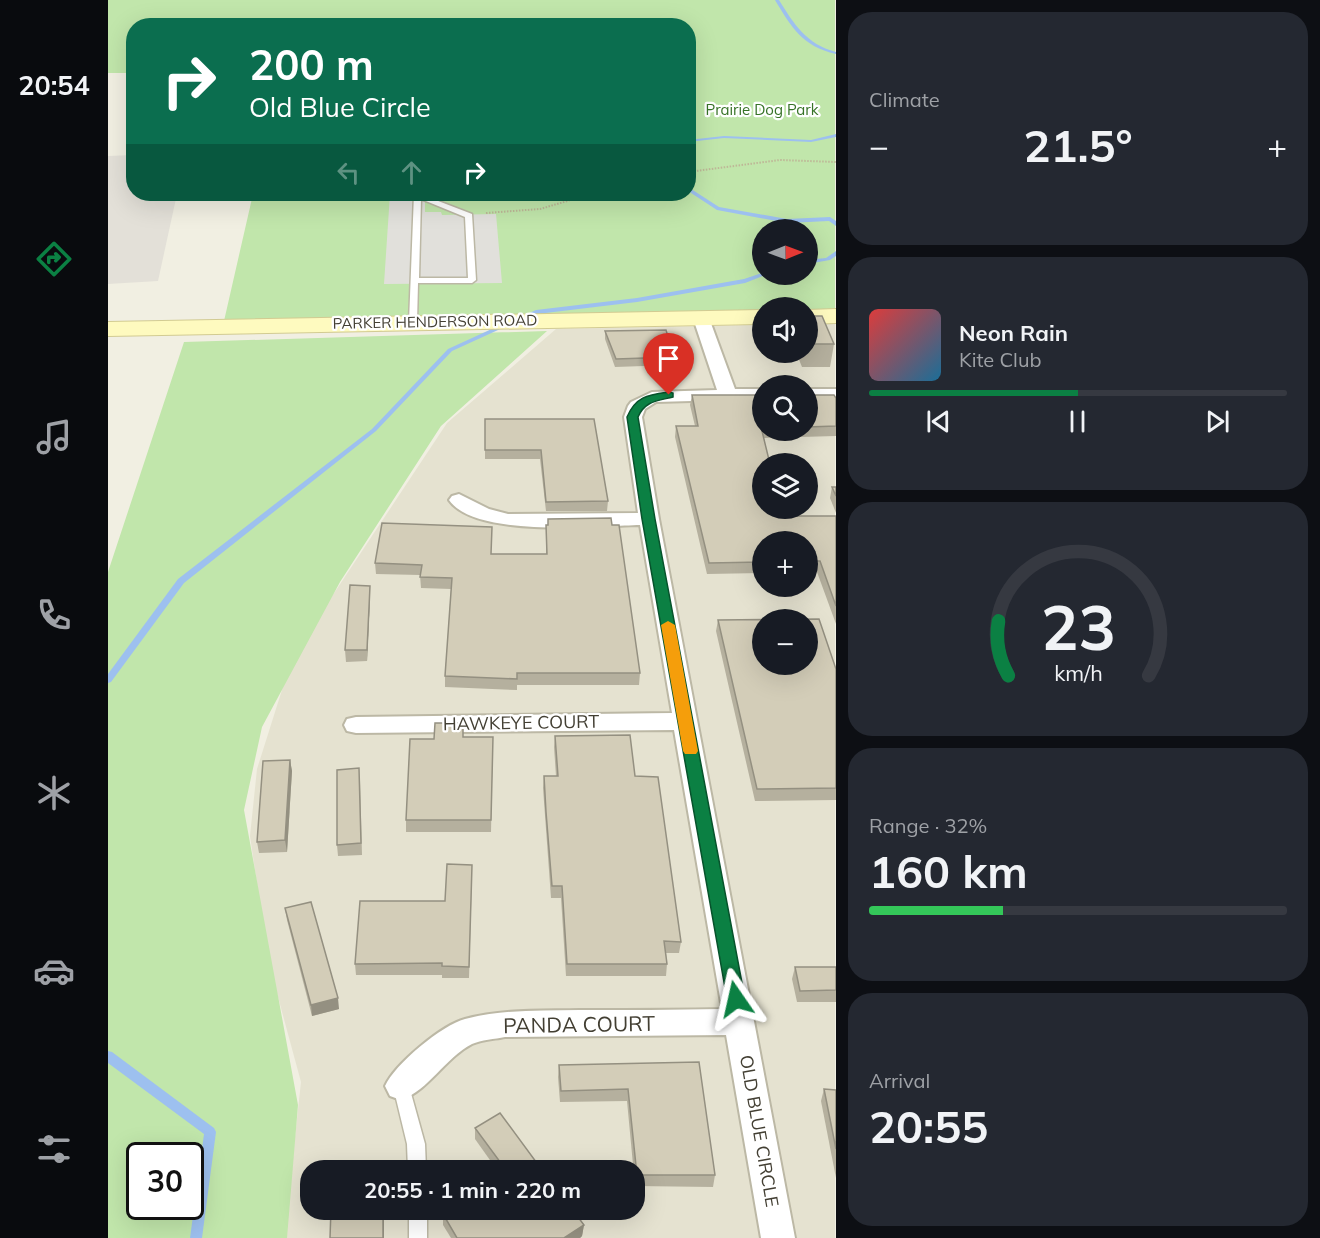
<!DOCTYPE html>
<html lang="en">
<head>
<meta charset="utf-8">
<style>
  :root { --surface:#171b24; --page:#242831; --text:#f1f3f6; --muted:#9ea1a6; --line:#363941; --accent:#0b8043 }
  body { margin:0; font-family:Mulish,sans-serif; background:var(--page); color:var(--text); height:100vh; display:flex; flex-direction:column; font-size:22px; white-space:nowrap }
  * { box-sizing:border-box; margin:0 }
  p { font-size:20px; color:var(--muted) }
  .icon { flex:none; width:33px; height:33px; fill:none; stroke:currentColor; stroke-width:2; stroke-linecap:round; stroke-linejoin:round }
  .map { position:relative; flex:1; overflow:hidden }
  .side { display:flex; flex-direction:column; gap:12px; padding:12px; background:#0d0f14; width:484px }
  .side>* { flex:none }
  .top-card { position:absolute; left:18px; top:18px; width:570px; height:183px; border-radius:24px; box-shadow:0 6px 24px #0002; background:#0b6e4f; color:#fff; overflow:hidden }
  .needle { width:39px; rotate:89deg }
  .buttons { position:absolute; left:644px; top:219px; display:grid; gap:12px }
  .buttons a { display:grid; place-items:center; width:66px; height:66px; border-radius:50%; background:var(--surface); box-shadow:0 6px 24px #0002; font-size:30px }
  .speed { position:absolute; left:18px; top:1142px; display:flex; gap:12px; font-size:30px; font-weight:700; text-align:center }
  .speed>* { display:grid; place-content:center; width:78px; height:78px; border-radius:50%; background:var(--surface); box-shadow:0 6px 24px #0002; line-height:1 }
  .speed .limit { border:3px solid #111; border-radius:9px; background:#fff; color:#111 }
  .pin { position:absolute; display:grid; place-items:center; width:51px; height:51px; color:#fff; margin:-62px -26px; border-radius:50% 50% 50% 0; rotate:-45deg; box-shadow:0 0 6px #0007 }
  .pin .icon { rotate:45deg }
  .me { position:absolute; width:66px; margin:-33px; rotate:349deg; stroke-linejoin:round; filter:drop-shadow(0 0 4px #0008) }
  .turn { display:flex; align-items:center; gap:21px; height:126px; padding:0 24px; font-size:27px }
  .turn .icon { width:78px; height:78px; stroke-width:2.5 }
  .turn b { display:block; font-size:42px; line-height:51px }
  .lanes { display:flex; align-items:center; height:57px; padding:0 24px; background:#0003; justify-content:center; gap:30px; direction:ltr }
  .lanes .off { opacity:.35 }
  .big { font-size:45px; font-weight:700; line-height:1.1 }
  .side .card { flex:1; display:flex; flex-direction:column; justify-content:center; gap:9px; min-width:0; padding:0 21px; border-radius:24px; background:var(--page) }
  .side .dial { align-items:center; gap:0 }
  .dial svg { height:156px; overflow:visible; fill:none; stroke:var(--line); stroke-width:7; stroke-linecap:round; text-anchor:middle }
  .dial text { fill:var(--text); stroke:none }
  .song { display:flex; align-items:center; gap:18px }
  .cover { width:72px; height:72px; border-radius:9px; background:linear-gradient(135deg,hsl(0 70% 55%),hsl(200 70% 35%)) }
  .played { height:6px; border-radius:3px; background:linear-gradient(90deg,var(--accent) 50%,var(--line) 50%) }
  .keys { display:flex; justify-content:space-around; direction:ltr }
  .heat { display:flex; justify-content:space-between; align-items:center; font-size:33px; direction:ltr }
  .charge { height:9px; border-radius:4px; background:linear-gradient(90deg,#34c759 32%,var(--line) 0) }
  .trip { position:absolute; left:192px; top:1160px; width:345px; height:60px; border-radius:24px; background:var(--surface); box-shadow:0 6px 24px #0002; font-weight:700; line-height:60px; text-align:center }
  main { display:flex; flex:1; min-height:0 }
  .menu { display:flex; flex-direction:column; width:108px; justify-content:space-around; align-items:center; background:#090b0e; color:var(--muted) }
  .menu .icon { width:42px; height:42px }
  .menu .current { color:var(--accent) }
  .menu b { font-size:27px; color:var(--text) }
  .map>svg:first-child { display:block }
  .residential { fill:#e5e2d0; fill-rule:evenodd }
  .industrial { fill:#e3e0d8 }
  .green { fill:#c1e6ab; fill-rule:evenodd }
  .parking { fill:#e1e0db }
  .lines { fill:none; stroke-linecap:round; stroke-linejoin:round }
  .stream { fill:#9dc0ef; fill-rule:evenodd }
  .lane-casing { stroke:#bcb8a5; stroke-width:3 }
  .street-casing { stroke:#bcb8a5; stroke-width:4 }
  .secondary-casing { stroke:#d2cb92; stroke-width:2 }
  .path { stroke:#beb797; stroke-width:2; stroke-dasharray:1.5 1.5; stroke-linecap:butt }
  .lane { fill:#fff; fill-rule:evenodd }
  .street { fill:#fff; fill-rule:evenodd }
  .secondary { fill:#fefabf; fill-rule:evenodd }
  .wall { fill:#b5b09e }
  .shaded-wall { fill:#949081 }
  .building { fill:#d3cdb8; stroke:#949081; stroke-width:1.5; fill-rule:evenodd }
  .route { fill:#0b8043; stroke:#07532c; stroke-width:1.5 }
  .slow { fill:#f59e0b }
  .labels { text-anchor:middle; stroke-width:4.5; stroke-linejoin:round; paint-order:stroke }
  .far-park-label { font-size:15px; fill:#377327; stroke:#fff }
  .far-street-label { font-size:15px; fill:#433f33; stroke:#fff }
  .street-label { font-size:18px; fill:#433f33; stroke:#fff }
  .near-street-label { font-size:21px; fill:#433f33; stroke:#fff }
</style>
</head>
<body>
<main>
<nav class="menu">
<b>20:54</b>
<svg class="icon current" aria-label="directions" viewBox="0 0 24 24"><path d="M12 3l9 9-9 9-9-9zM9 14v-3h6M13 9l2 2-2 2"/></svg>
<svg class="icon" aria-label="music" viewBox="0 0 24 24"><path d="M9 18V5l10-2v13"/><circle cx="6" cy="18" r="3"/><circle cx="16" cy="16" r="3"/></svg>
<svg class="icon" aria-label="phone" viewBox="0 0 24 24"><path d="M5 4h4l2 5-3 2q2 4 5 5l2-3 5 2v4C11 20 4 13 5 4z"/></svg>
<svg class="icon" aria-label="climate" viewBox="0 0 24 24"><path d="M12 3v18M4 7l16 10M4 17L20 7"/></svg>
<svg class="icon" aria-label="car" viewBox="0 0 24 24"><path d="M5 17H2v-5l4-1 3-4h7l3 4 3 1v5h-3M9 17h6M6 11h13"/><circle cx="7" cy="17" r="2"/><circle cx="17" cy="17" r="2"/></svg>
<svg class="icon" aria-label="filters" viewBox="0 0 24 24"><path d="M4 7h16M4 17h16"/><circle cx="9" cy="7" r="2"/><circle cx="15" cy="17" r="2"/></svg>
</nav>
<div class="map">
<svg width="728" height="1238" viewBox="0 0 728 1238">
  <rect width="100%" height="100%" fill="#f1efe2"/>
  <path class="residential" d="M727,323V1238H176L193,1082L160,960L142,836L149,769L185,655L339,423L448,329L654,325V352H699V324ZM654,386H699V430H654ZM654,464H699V508H654ZM654,542H699V586H654ZM654,620H699V664H654ZM202,1170H526V1209H202Z"/>
  <path class="industrial" d="M25,155L26,194H69L50,281L0,284V156Z"/>
  <g class="green">
    <path d="M0,0H727V312H699V308H654V313L116,321L145,194H580V26H26L25,73H0ZM654,230H699V274H654Z"/>
    <path d="M439,331L333,426L232,582L154,727L136,810L190,1105L179,1238H0V572L76,342ZM32,1155H82V1206H32Z"/>
  </g>
  <path class="parking" d="M282,194H310L317,196V212H333L334,215L388,214L394,283L276,284Z"/>
  <g class="lines">
    <g class="stream">
      <path d="M667,0H671C686,24 698,44 728,52V54C694,46 684,28 667,0Z"/>
      <path d="M728,134V137L703,142L616,138L580,142V140L616,136L703,140Z"/>
      <path d="M580,187L611,207L679,219L722,217L728,221V226L721,221L679,223L609,210L580,191Z"/>
      <path d="M728,251V256L722,260L699,264V260L718,258Z"/>
      <path d="M654,273V274H660L637,283L529,302L429,314L413,320L410,318L428,310L529,298L636,279Z"/>
      <path d="M399,322L401,323V325L344,351L268,431L76,583L3,682L0,683V674L70,579L264,429L340,349Z"/>
      <path d="M0,1051L4,1052L106,1128L108,1132L94,1238H82L96,1134L0,1063Z"/>
    </g>
    <defs>
      <g id="lane">
        <path d="M306,194H312L364,214L368,280L364,283H310L309,322L305,325L301,322ZM313,199L357,217L360,278H311Z"/>
        <path d="M293,1078L299,1081L301,1086L317,1144L318,1170H300L299,1144L285,1086L287,1081Z"/>
        <rect x="301" y="1209" width="18" height="29"/>
      </g>
      <g id="street">
        <path d="M593,313L601,318L627,389H654V399L548,402L537,409L534,417L551,519L687,1238H653L618,1035L397,1037C387,1039 373,1040 364,1044C337,1058 321,1090 293,1100L282,1096L277,1086C287,1064 334,1025 357,1019C394,1009 433,1011 471,1010C519,1010 566,1010 614,1009L566,730L248,733L239,731L236,725L239,719L248,717L564,713L532,525C488,526 367,538 341,500L344,496L351,494L381,509L400,514L530,513L516,417L520,406L523,402L544,392L609,390L585,318Z"/>
        <rect x="699" y="389" width="29" height="10"/>
      </g>
      <g id="secondary">
        <path d="M728,309V323L699,324V310Z"/>
        <path d="M654,310V324L0,336V322Z"/>
      </g>
    </defs>
    <use href="#lane" class="lane-casing"/>
    <use href="#street" class="street-casing"/>
    <use href="#secondary" class="secondary-casing"/>
    <g class="path">
      <path d="M580,172L672,160L728,162"/>
      <path d="M378,213L432,209L483,194"/>
    </g>
    <use href="#lane" class="lane"/>
    <use href="#street" class="street"/>
    <use href="#secondary" class="secondary"/>
  </g>
  <g class="wall">
    <path d="M699,316L726,344L722,367H694L688,352H699Z"/>
    <path d="M497,331L566,357L565,365L507,367L497,339Z"/>
    <path d="M584,395H654V430H699V395L728,398V436L656,438L660,460L679,516H728V624L709,572H699V542H654V573L599,574L567,437L568,426H587L582,405Z"/>
    <path d="M377,419H486L500,501L499,511H438L432,459H377Z"/>
    <path d="M724,487H728V513L722,498Z"/>
    <path d="M440,519L532,673L531,685H409V690L337,687V676L343,589L313,588L312,575L268,574L267,563L383,554H438V525H440Z"/>
    <path d="M262,586V597L259,661L238,662L237,650Z"/>
    <path d="M610,620L728,669V800L647,801L608,631Z"/>
    <path d="M447,736L527,776L573,942L571,953H558L559,964L558,976H458L453,898H443L435,788L436,776H448L446,747Z"/>
    <path d="M355,737H385L383,832H298V820L326,739Z"/>
    <path d="M182,760L184,771L179,852L151,853L149,842Z"/>
    <path d="M252,780L254,855L230,856L229,845Z"/>
    <path d="M364,876L361,978H334V975H248L247,964L337,901Z"/>
    <path d="M177,908L231,1009L204,1016L179,920Z"/>
    <path d="M687,967H728V1002H689L684,979Z"/>
    <path d="M591,1062L607,1175L605,1187L527,1186L519,1101L452,1102L450,1077L451,1065Z"/>
    <path d="M716,1089L728,1090V1178L713,1101Z"/>
    <path d="M367,1128L434,1170H389L367,1139Z"/>
    <path d="M335,1214L476,1225L474,1236L472,1238H343L335,1225Z"/>
  </g>
  <g class="shaded-wall">
    <path d="M262,586V597L259,661V650Z"/>
    <path d="M182,760L184,771L179,852L177,840Z"/>
    <path d="M230,998L231,1009L204,1016L203,1005Z"/>
    <rect x="275" y="1209" width="1" height="29"/>
    <path d="M476,1225L474,1236L472,1238H456Z"/>
  </g>
  <g class="building">
    <path d="M699,316H714L726,344H699Z"/>
    <path d="M558,330L566,357L508,359L497,331Z"/>
    <path d="M584,395H654L653,427L662,464H654V508H677L679,516H728V606L712,561H699V542H654V562L601,563L568,426H590Z"/>
    <path d="M699,395H726L728,398V426L699,427Z"/>
    <path d="M377,419H486L500,501L438,502L433,450H377Z"/>
    <path d="M724,487H728V496Z"/>
    <path d="M503,518L504,525H511L532,673H409V679L337,676L344,578L312,577L314,565L267,563L274,523L384,527L383,554H439L438,525H440V519Z"/>
    <path d="M242,585L262,586L259,650H237Z"/>
    <path d="M711,619L728,669V788L649,789L610,620ZM654,620H699V664H654Z"/>
    <path d="M327,723H355V737H385L383,820H298L302,739H326Z"/>
    <path d="M522,735L527,776L550,777L573,942L556,941L559,964H459L454,886H444L438,812L436,776H450L447,736Z"/>
    <path d="M182,760L177,840L149,842L155,761Z"/>
    <path d="M251,768L253,843L229,845V770Z"/>
    <path d="M339,864L364,865L361,967L334,966V963L247,964L252,901H337Z"/>
    <path d="M203,902L230,998L203,1005L177,908Z"/>
    <path d="M687,967H728V990L692,991Z"/>
    <path d="M591,1062L607,1175H529L520,1089L453,1091L451,1065Z"/>
    <path d="M716,1089L728,1090V1149Z"/>
    <path d="M392,1113L434,1170H398L367,1128Z"/>
    <path d="M223,1209H275V1238H222Z"/>
    <path d="M345,1209H464L476,1225L456,1238H349L335,1214Z"/>
  </g>
  <path class="route" d="M561,392L565,393V397C549,401 537,401 530,417L547,519L637,999L635,1005L628,1007L622,1005L619,999L534,519L519,417C528,396 540,395 561,392Z"/>
  <path class="slow" d="M560,621L567,625L590,751L588,754H577L575,751L553,625Z"/>
  <g class="labels">
    <g class="far-park-label">
      <text x="654" y="115">Prairie Dog Park</text>
    </g>
    <g class="far-street-label">
      <text transform="translate(327 322) rotate(-1)" y="5">PARKER HENDERSON ROAD</text>
    </g>
    <g class="street-label">
      <text transform="translate(413 723) rotate(-1)" y="6">HAWKEYE COURT</text>
      <text transform="translate(651 1131) rotate(80)" y="6">OLD BLUE CIRCLE</text>
    </g>
    <g class="near-street-label">
      <text transform="translate(471 1025) rotate(-1)" y="7">PANDA COURT</text>
    </g>
  </g>
</svg>
<div class="buttons">
<a><svg class="needle" viewBox="-14 -14 28 28"><path d="M0-13l5 13h-10z" fill="#e53935"/><path d="M0 13l5-13h-10z" fill="#9ea1a6"/></svg></a>
<a><svg class="icon" aria-label="sound" viewBox="0 0 24 24"><path d="M4 9h4l5-4v14l-5-4H4zM17 9q2 3 0 6"/></svg></a>
<a><svg class="icon" aria-label="search" viewBox="0 0 24 24"><circle cx="10" cy="10" r="6"/><path d="M15 15l6 6"/></svg></a>
<a><svg class="icon" aria-label="layers" viewBox="0 0 24 24"><path d="M12 4l9 5-9 5-9-5zM3 14l9 5 9-5"/></svg></a>
<a>+</a>
<a>−</a>
</div>
<div class="speed"><div class="limit">30</div></div>
<div class="pin" style="left:561px;top:395px;background:#d93025"><svg class="icon" aria-label="arrive" viewBox="0 0 24 24"><path d="M6 21V4h12l-3 4 3 4H6"/></svg></div>
<svg class="me" style="left:628px;top:999px" viewBox="-20 -20 40 40"><path d="M0-17L14 15 0 8-14 15z" fill="#0b8043" stroke="#fff" stroke-width="4"/></svg>
<div class="trip">20:55 · 1 min · 220 m</div>
<div class="top-card">
<div class="turn"><svg class="icon" aria-label="right" viewBox="0 0 24 24"><path d="M7 20v-9h11M14 6l5 5-5 5"/></svg><div><b>200 m</b>Old Blue Circle</div></div>
<div class="lanes"><svg class="icon off" aria-label="left" viewBox="0 0 24 24"><path d="M17 20v-9H6M10 6l-5 5 5 5"/></svg><svg class="icon off" aria-label="ahead" viewBox="0 0 24 24"><path d="M12 20V5M6 11l6-6 6 6"/></svg><svg class="icon" aria-label="right" viewBox="0 0 24 24"><path d="M7 20v-9h11M14 6l5 5-5 5"/></svg></div>
</div>
</div>
<section class="side">
<div class="card"><p>Climate</p>
<div class="heat"><a>−</a><b class="big">21.5°</b><a>+</a></div>
</div>
<div class="card">
<div class="song"><i class="cover"></i><div><b>Neon Rain</b><p>Kite Club</p></div></div>
<div class="played"></div>
<div class="keys"><svg class="icon" aria-label="previous" viewBox="0 0 24 24"><path d="M18 5L8 12l10 7zM5 5v14"/></svg><svg class="icon" aria-label="pause" viewBox="0 0 24 24"><path d="M8 5v14M16 5v14"/></svg><svg class="icon" aria-label="next" viewBox="0 0 24 24"><path d="M6 5l10 7-10 7zM19 5v14"/></svg></div>
</div>
<div class="card dial"><svg viewBox="0 0 100 80">
<path d="M14 69A42 42 0 1 1 86 69"/>
<path d="M14 69A42 42 0 0 1 9 41" stroke="#0b8043"/>
<text x="50" y="56" font-size="32" font-weight="700">23</text>
<text x="50" y="72" font-size="11">km/h</text>
</svg></div>
<div class="card"><p>Range · 32%</p><b class="big">160 km</b><div class="charge"></div></div>
<div class="card"><p>Arrival</p><b class="big">20:55</b></div>
</section>
</main>
</body>
</html>
